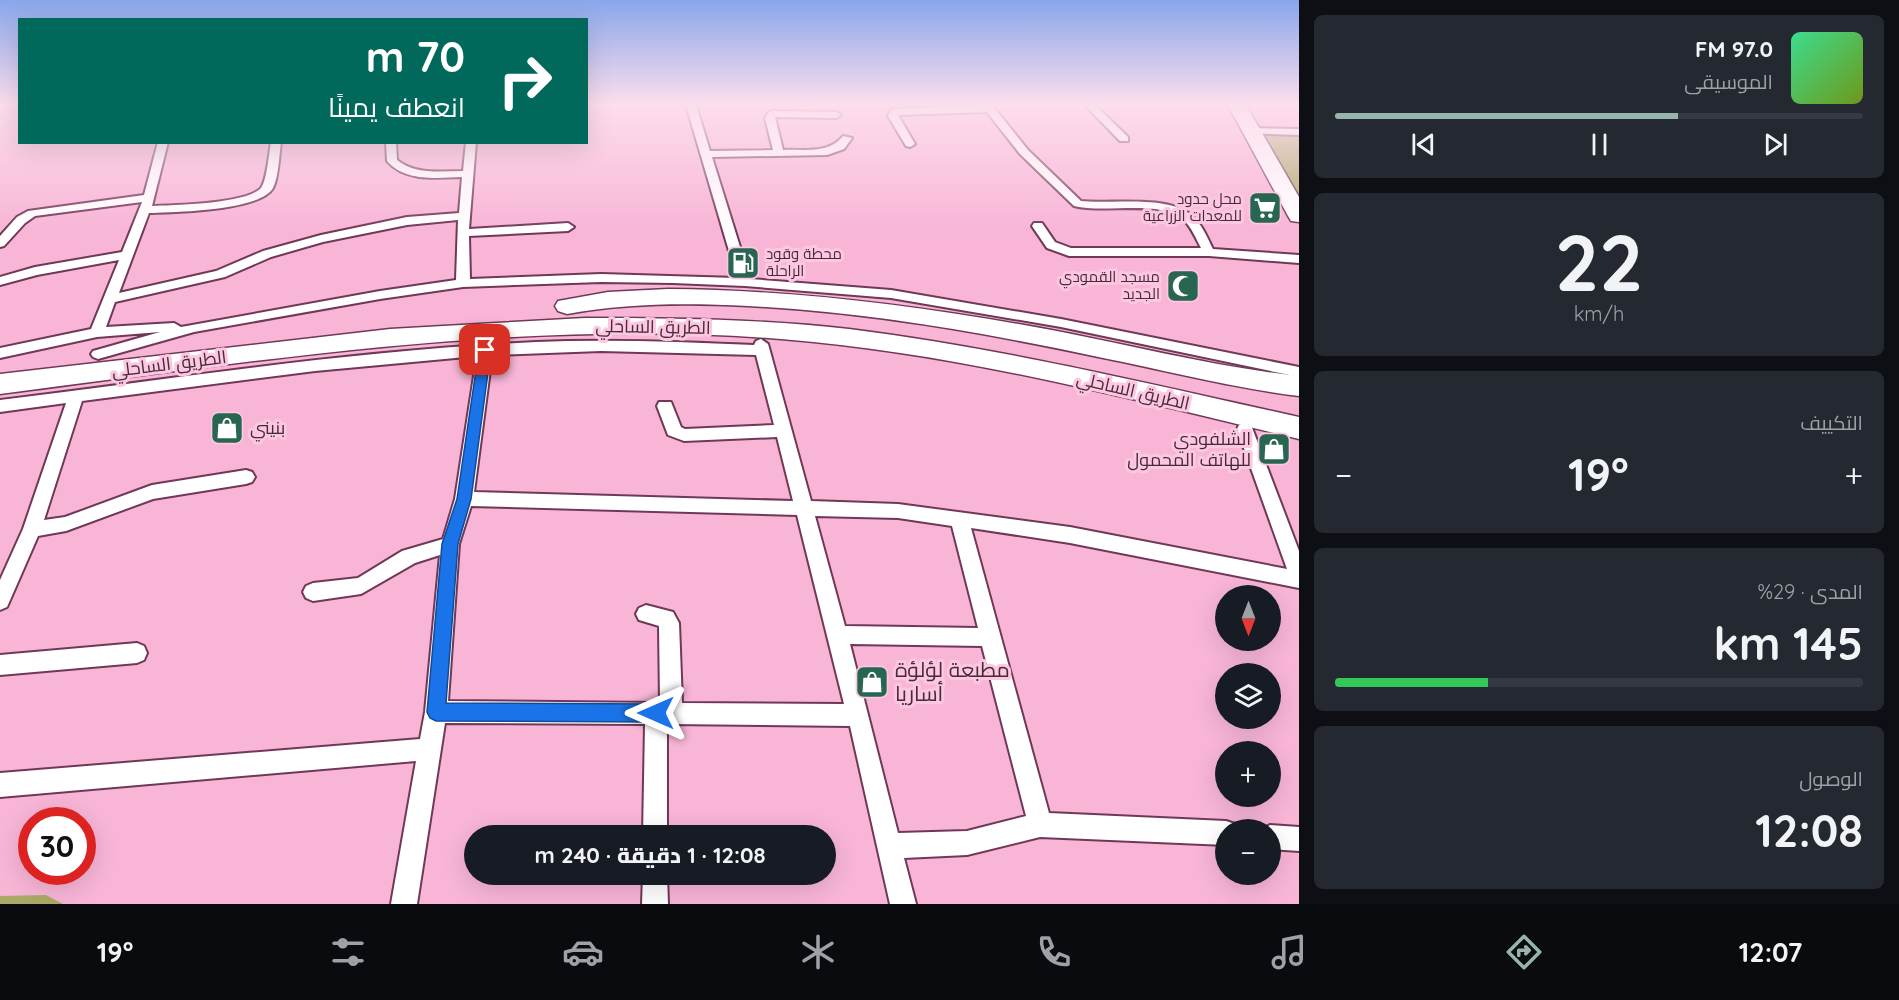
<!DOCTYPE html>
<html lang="ar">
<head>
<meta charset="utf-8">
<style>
  :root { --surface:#171b24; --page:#242831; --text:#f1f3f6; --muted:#9ea1a6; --line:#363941; --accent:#97b4ac }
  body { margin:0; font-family:Quicksand,Cairo,sans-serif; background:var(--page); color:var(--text); direction:rtl; height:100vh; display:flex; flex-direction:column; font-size:22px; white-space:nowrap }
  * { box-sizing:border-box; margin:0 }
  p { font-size:20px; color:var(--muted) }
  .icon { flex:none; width:33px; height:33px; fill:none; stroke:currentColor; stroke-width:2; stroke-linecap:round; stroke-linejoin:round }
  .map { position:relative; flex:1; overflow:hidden; direction:ltr }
  .drawer { display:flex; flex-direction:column; gap:15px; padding:15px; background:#0d0f14; width:600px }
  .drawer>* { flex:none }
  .top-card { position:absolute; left:18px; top:18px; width:570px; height:126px; border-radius:0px; box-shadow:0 6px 24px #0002; direction:rtl; background:#00695c; color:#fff; overflow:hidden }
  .needle { width:39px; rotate:180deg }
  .controls { position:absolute; left:1215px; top:585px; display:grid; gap:12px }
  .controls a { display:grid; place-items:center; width:66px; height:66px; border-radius:50%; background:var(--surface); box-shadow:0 6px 24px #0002; font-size:30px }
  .speed { position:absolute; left:18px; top:807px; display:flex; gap:12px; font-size:30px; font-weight:700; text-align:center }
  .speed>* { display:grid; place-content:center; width:78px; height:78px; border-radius:50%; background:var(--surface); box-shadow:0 6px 24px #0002; line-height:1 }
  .speed .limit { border:9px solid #d22; background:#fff; color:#111 }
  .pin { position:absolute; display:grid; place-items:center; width:51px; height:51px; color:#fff; margin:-26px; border-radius:12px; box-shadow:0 3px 9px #0006 }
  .me { position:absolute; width:66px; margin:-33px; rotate:270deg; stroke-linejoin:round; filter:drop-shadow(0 0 4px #0008) }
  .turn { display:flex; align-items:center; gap:21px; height:126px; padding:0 24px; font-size:27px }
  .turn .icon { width:78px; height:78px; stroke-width:2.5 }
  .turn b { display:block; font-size:42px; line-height:51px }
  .big { font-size:45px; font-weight:800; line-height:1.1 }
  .drawer .card { flex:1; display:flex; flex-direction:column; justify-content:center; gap:9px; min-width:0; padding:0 21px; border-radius:9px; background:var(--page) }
  .drawer .dial { align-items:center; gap:0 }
  .dial b { font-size:78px; line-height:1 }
  .song { display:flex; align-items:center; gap:18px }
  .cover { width:72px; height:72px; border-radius:9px; background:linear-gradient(135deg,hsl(150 70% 55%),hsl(80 70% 35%)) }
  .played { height:6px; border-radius:3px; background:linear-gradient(90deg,var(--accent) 65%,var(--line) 65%) }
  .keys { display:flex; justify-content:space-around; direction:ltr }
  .heat { display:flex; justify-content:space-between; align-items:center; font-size:33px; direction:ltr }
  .charge { height:9px; border-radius:4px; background:linear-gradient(90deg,#34c759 29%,var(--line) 0) }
  .trip { position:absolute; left:464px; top:825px; width:372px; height:60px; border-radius:30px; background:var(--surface); box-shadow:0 6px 24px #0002; font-weight:800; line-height:60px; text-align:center; direction:rtl }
  .tab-bar { display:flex; height:96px; justify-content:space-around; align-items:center; background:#090b0e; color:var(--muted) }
  .tab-bar .icon { width:42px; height:42px }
  .tab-bar .on { color:var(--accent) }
  .tab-bar b { font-size:27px; color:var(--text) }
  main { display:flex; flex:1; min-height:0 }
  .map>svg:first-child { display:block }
  .green { fill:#aaa967 }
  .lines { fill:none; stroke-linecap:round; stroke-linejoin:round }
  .street-casing { stroke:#703857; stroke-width:4 }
  .highway-casing { stroke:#703857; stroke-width:3 }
  .street { fill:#fff; fill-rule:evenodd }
  .highway { fill:#fff; fill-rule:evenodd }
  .route { fill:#1a73e8; stroke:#114b97; stroke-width:1.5 }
  .labels { text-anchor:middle; stroke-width:6; stroke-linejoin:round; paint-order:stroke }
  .far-poi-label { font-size:15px; fill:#452b38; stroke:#fdc6e1; text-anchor:end }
  .street-label { font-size:18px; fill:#452b38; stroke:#fdc6e1 }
  .poi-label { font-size:18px; fill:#452b38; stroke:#fdc6e1; text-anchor:start }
  .near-poi-label { font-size:21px; fill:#452b38; stroke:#fdc6e1; text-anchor:start }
</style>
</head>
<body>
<main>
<section class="drawer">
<div class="card">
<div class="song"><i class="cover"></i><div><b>97.0 FM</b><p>الموسيقى</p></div></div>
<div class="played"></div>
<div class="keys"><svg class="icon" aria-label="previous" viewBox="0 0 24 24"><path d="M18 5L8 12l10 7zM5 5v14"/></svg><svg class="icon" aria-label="pause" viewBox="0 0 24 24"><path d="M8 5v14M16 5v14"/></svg><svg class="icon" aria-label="next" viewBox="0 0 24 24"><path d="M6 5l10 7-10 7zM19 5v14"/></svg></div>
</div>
<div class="card dial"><b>22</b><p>km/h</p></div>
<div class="card"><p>التكييف</p>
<div class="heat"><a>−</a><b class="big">19°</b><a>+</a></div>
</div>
<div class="card"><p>المدى · 29%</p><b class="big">145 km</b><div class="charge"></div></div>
<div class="card"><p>الوصول</p><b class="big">12:08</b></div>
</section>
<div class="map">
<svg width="1299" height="904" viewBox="0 0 1299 904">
  <rect width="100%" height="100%" fill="#f8b5d6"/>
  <g class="green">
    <path d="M1261,129L1299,132V205Z"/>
    <path d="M46,895L63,904H0V896Z"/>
  </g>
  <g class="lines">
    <defs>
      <g id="street">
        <path d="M686,105H696L710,151L773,150L765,118L769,112L772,111L836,112L841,115L836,118L775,117L783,150C805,149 829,154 843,136L852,138L844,149L827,155L712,157L750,279L891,290L1061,319L1299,367V377L1061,327L891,298L745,286L673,283L601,282L463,287L380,299L194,332L98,359L93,357L91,354L93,351L160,332L97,337L0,358V348L91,329L119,260L37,275L0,285V277L35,267L122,252L142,202L35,216L25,223L4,246L0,247V236L17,217L28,211L144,195L158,142H168L152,206C174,205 246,204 261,188C267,180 269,153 271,142H281C279,155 279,176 273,188C260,211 174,212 149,213L119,293L216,271L263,251L321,235L407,217L459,213L462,177C437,178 405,182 387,161L386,142H396L397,160C416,175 440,171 463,171L466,142H476L469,229L568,223L574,227L568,231L469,236L470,279L601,274L737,278ZM458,220L456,280L380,291L181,327L174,323L106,327L115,302L225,277L271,257L323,242L407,225Z"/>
        <path d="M982,105H992L1028,150L1081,201C1112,204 1165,195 1190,214C1201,222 1207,237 1213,249L1299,255V263L1209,256H1069L1047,248L1032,226L1034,223H1042L1055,242L1071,248H1201C1196,239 1192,228 1184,220C1160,199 1105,214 1074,206L1020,154L987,112L898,115L915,144L910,147L906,146L888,116L891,110L894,109Z"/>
        <path d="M1085,105H1095L1128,137V141H1120Z"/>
        <path d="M1251,128L1299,129V135L1247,133L1246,131Z"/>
        <path d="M761,339L768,344L811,501L898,504L1070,527L1287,569L1237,429L1239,425H1251L1299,551V588L1070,543L971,528L1049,813L1226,821L1235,824L1237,830H1226V845L1040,837L967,855L904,858L916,904H890L850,726L667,724V836H643L645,724L445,723L417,904H391L416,761L0,797V773L420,739L425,712L440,555L415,563L361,594L313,601L306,598L303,592L306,586L313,583L358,578L402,551L443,539L455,499L477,356L315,371L82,401L44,520L65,517L152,485L246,470L252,472L255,477L252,482L246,484L153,499L66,531L38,536L7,607L0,610V580L23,529L66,403L0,412V400C178,378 357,350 536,342C609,339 682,342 754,345L756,341ZM601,351L756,355L774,425L685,429L681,427L671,402H659L657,406L668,435L684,441L777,437L793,501L474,492L492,355ZM471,506L797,515L844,704L682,703L679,623L673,612L646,605L639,608L636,614L639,620L659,626L660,703L448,701L459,544ZM815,516L898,518L952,526L978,628L845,626ZM850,644L982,646L1026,816L967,831L898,833Z"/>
        <path d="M137,643L144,646L147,653L144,660L137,663L0,675V655Z"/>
        <path d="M1270,825L1299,827V851L1270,849V830H1261Z"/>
        <path d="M643,874H667L668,904H642Z"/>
      </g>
      <g id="highway">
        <path d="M1228,105H1246L1299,197V222L1291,221L1288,216Z"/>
        <path d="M668,289C800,290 929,307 1057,331C1138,347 1217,367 1299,376V396C1233,388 1168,371 1103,358C986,333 868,312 748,306C687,303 627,303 567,314L558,311L555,306L558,301L608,292Z"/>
        <path d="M585,318C673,318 761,319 849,329C1001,348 1150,384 1299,417V439C1128,398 957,353 781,339C520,318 259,361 0,394V374L390,329Z"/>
      </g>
    </defs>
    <use href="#street" class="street-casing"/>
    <use href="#highway" class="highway-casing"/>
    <use href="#street" class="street"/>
    <use href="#highway" class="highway"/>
  </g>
  <linearGradient id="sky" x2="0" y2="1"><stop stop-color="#89a6eb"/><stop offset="0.45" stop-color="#fcdeed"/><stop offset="1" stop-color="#fcdeed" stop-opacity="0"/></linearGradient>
  <rect width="1299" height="231" fill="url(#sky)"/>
  <path class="route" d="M485,346L491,350L471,499L458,544L446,703L656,704L662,707L664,713L662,720L656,722L436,721L430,718L427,712L442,544L457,499L479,350Z"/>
  <defs>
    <symbol id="supermarket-square" viewBox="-11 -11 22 22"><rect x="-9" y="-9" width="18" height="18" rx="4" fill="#296651" stroke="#fdc6e1"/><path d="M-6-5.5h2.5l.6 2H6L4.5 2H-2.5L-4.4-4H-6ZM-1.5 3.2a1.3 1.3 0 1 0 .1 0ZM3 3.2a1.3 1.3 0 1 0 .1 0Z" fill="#fff"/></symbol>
    <symbol id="fuel-square" viewBox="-11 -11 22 22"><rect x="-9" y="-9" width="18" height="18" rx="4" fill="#296651" stroke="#fdc6e1"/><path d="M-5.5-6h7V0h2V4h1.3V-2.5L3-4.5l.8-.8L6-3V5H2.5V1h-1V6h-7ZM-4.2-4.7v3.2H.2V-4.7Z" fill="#fff"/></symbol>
    <symbol id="mosque-square" viewBox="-11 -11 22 22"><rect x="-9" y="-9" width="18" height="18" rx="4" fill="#296651" stroke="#fdc6e1"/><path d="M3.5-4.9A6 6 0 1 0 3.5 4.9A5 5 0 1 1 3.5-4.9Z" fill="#fff"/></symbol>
    <symbol id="shop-square" viewBox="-11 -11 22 22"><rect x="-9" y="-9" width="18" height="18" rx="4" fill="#296651" stroke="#fdc6e1"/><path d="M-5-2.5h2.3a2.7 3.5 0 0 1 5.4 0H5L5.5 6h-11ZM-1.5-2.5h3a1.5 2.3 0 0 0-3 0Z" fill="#fff"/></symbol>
  </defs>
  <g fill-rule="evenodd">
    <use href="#supermarket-square" x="1246" y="189" width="38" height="38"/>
    <use href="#fuel-square" x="724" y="244" width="38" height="38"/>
    <use href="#mosque-square" x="1164" y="267" width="38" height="38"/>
    <use href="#shop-square" x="208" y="409" width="38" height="38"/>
    <use href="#shop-square" x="1255" y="430" width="38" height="38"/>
    <use href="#shop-square" x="853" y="663" width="38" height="38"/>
  </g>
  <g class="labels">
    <g class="far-poi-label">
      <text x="1242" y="204">محل حدود<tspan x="1242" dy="17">للمعدات الزراعية</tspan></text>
      <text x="766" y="259" text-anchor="start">محطة وقود<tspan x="766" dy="17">الراحلة</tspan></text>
      <text x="1160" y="282">مسجد القمودي<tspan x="1160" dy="17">الجديد</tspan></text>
    </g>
    <g class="street-label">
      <text transform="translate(653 327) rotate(1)" y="6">الطريق الساحلي</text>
      <text transform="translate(169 364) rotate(-7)" y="6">الطريق الساحلي</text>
      <text transform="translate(1133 391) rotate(13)" y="6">الطريق الساحلي</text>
    </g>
    <g class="poi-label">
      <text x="250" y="434">بنيني</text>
      <text x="1251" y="445" text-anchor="end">الشلفودي<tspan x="1251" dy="21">للهاتف المحمول</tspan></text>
    </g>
    <g class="near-poi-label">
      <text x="895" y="677">مطبعة لؤلؤة<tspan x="895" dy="24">أساريا</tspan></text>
    </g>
  </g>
</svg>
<div class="controls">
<a><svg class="needle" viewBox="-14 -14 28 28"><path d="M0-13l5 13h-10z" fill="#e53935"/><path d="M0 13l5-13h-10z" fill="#9ea1a6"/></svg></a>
<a><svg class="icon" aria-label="layers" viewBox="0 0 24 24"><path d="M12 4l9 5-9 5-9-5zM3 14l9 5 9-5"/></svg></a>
<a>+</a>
<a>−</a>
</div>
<div class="speed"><div class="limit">30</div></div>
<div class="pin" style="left:485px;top:350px;background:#d93025"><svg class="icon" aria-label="arrive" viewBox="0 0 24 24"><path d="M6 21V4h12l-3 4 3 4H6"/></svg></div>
<svg class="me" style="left:656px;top:713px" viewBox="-20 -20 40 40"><path d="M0-17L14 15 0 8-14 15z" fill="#1a73e8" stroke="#fff" stroke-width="4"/></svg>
<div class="trip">12:08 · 1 دقيقة · 240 m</div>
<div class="top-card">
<div class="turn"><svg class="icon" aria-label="right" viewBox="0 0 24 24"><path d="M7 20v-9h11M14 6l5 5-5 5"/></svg><div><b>70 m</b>انعطف يمينًا</div></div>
</div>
</div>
</main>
<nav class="tab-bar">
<b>12:07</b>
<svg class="icon on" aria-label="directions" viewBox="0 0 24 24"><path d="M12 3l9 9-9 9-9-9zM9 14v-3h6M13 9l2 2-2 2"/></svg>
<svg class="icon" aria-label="music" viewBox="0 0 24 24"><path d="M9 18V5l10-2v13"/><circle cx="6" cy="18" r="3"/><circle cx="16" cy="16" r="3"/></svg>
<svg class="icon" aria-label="phone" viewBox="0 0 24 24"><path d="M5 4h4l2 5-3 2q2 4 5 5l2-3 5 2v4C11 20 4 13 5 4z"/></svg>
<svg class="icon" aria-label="climate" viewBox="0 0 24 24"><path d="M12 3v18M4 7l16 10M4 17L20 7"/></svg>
<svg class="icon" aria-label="car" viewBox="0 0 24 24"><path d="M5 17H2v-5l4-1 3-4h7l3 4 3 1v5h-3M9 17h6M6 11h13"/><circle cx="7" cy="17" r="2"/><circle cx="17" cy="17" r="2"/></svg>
<svg class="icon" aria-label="filters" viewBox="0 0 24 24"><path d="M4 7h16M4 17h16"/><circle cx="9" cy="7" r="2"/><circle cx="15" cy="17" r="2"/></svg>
<b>19°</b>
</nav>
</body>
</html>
